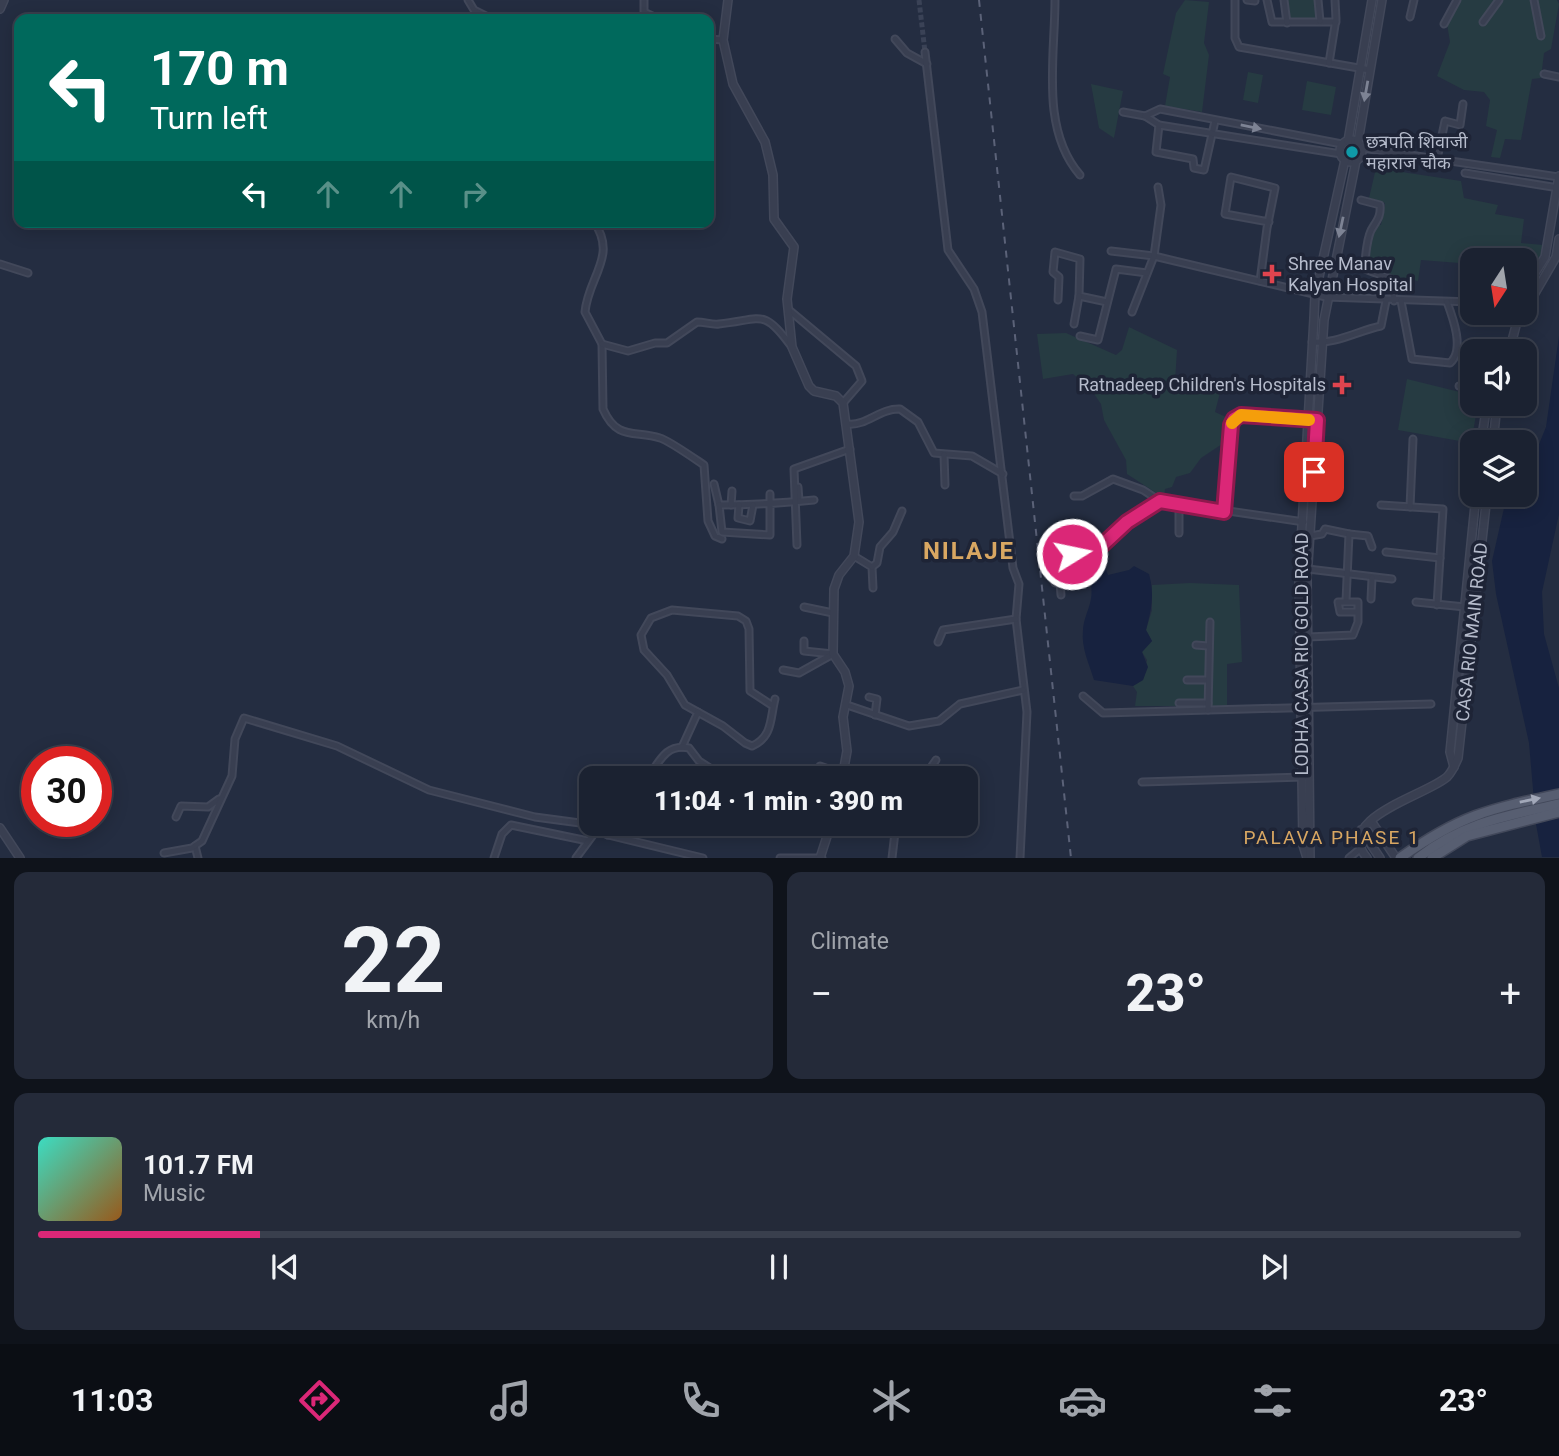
<!DOCTYPE html>
<html lang="en">
<head>
<meta charset="utf-8">
<style>
  :root { --surface:#1b2231; --page:#242a39; --text:#f1f3f6; --muted:#a0a4ab; --line:#393f4d; --accent:#db2777 }
  body { margin:0; font-family:Roboto,"Noto Sans Devanagari",sans-serif; background:var(--page); color:var(--text); height:100vh; display:flex; flex-direction:column; font-size:26px; white-space:nowrap }
  * { box-sizing:border-box; margin:0 }
  p { font-size:23px; color:var(--muted) }
  .icon { flex:none; width:38px; height:38px; fill:none; stroke:currentColor; stroke-width:2; stroke-linecap:round; stroke-linejoin:round }
  .map { position:relative; height:858px; overflow:hidden }
  .drawer { display:flex; flex-direction:column; gap:14px; padding:14px; background:#0f131b; flex:1 }
  .drawer>* { flex:none }
  .top-card { position:absolute; left:14px; top:14px; width:700px; height:214px; border-radius:14px; box-shadow:0 4px 18px #0003,0 0 0 2px var(--line); background:#00695c; color:#fff; overflow:hidden }
  .needle { width:46px; rotate:192deg }
  .tools { position:absolute; left:1460px; top:248px; display:grid; gap:14px }
  .tools a { display:grid; place-items:center; width:77px; height:77px; border-radius:14px; background:var(--surface); box-shadow:0 4px 18px #0003,0 0 0 2px var(--line); font-size:35px }
  .speed { position:absolute; left:21px; top:746px; display:flex; gap:14px; font-size:35px; font-weight:700; text-align:center }
  .speed>* { display:grid; place-content:center; width:91px; height:91px; border-radius:50%; background:var(--surface); box-shadow:0 4px 18px #0003,0 0 0 2px var(--line); line-height:1 }
  .speed .limit { border:10px solid #d22; background:#fff; color:#111 }
  .pin { position:absolute; display:grid; place-items:center; width:60px; height:60px; color:#fff; margin:-30px; border-radius:14px; box-shadow:0 4px 10px #0006 }
  .me { position:absolute; width:77px; margin:-38px; rotate:80deg; stroke-linejoin:round; filter:drop-shadow(0 0 5px #0008) }
  .turn { display:flex; align-items:center; gap:24px; height:147px; padding:0 21px; font-size:32px }
  .turn .icon { width:91px; height:91px; stroke-width:2.5 }
  .turn b { display:block; font-size:49px; line-height:60px }
  .lanes { display:flex; align-items:center; height:66px; padding:0 21px; background:#0003; justify-content:center; gap:35px; direction:ltr }
  .lanes .off { opacity:.35 }
  .big { font-size:52px; font-weight:800; line-height:1.1 }
  .drawer .tile { flex:1; display:flex; flex-direction:column; justify-content:center; gap:10px; min-width:0; padding:0 24px; border-radius:14px; background:var(--page) }
  .drawer .dial { align-items:center; gap:0 }
  .dial b { font-size:91px; line-height:1 }
  .song { display:flex; align-items:center; gap:21px }
  .cover { width:84px; height:84px; border-radius:10px; background:linear-gradient(135deg,hsl(170 70% 55%),hsl(30 70% 35%)) }
  .played { height:7px; border-radius:4px; background:linear-gradient(90deg,var(--accent) 15%,var(--line) 15%) }
  .keys { display:flex; justify-content:space-around; direction:ltr }
  .heat { display:flex; justify-content:space-between; align-items:center; font-size:38px; direction:ltr }
  .drawer .tiles { flex:1; display:grid; gap:14px; grid-template-columns:1fr 1fr }
  .tile:last-child { grid-column:span 2 }
  .trip { position:absolute; left:579px; top:766px; width:399px; height:70px; border-radius:14px; background:var(--surface); box-shadow:0 4px 18px #0003,0 0 0 2px var(--line); font-weight:800; line-height:70px; text-align:center }
  .tab-bar { display:flex; height:112px; justify-content:space-around; align-items:center; background:#0b0e14; color:var(--muted) }
  .tab-bar .icon { width:49px; height:49px }
  .tab-bar .selected { color:var(--accent) }
  .tab-bar b { font-size:32px; color:var(--text) }
  .map>svg:first-child { display:block }
  .green { fill:#263b42 }
  .water { fill:#17223f }
  .lines { fill:none; stroke-linecap:round; stroke-linejoin:round }
  .minor-tunnel { stroke:#3a4256; stroke-width:5; stroke-dasharray:5 2.5; stroke-linecap:butt }
  .minor-casing { stroke:#42485a; stroke-width:9 }
  .tertiary-casing { stroke:#42485a; stroke-width:10 }
  .primary-casing { stroke:#42485a; stroke-width:12 }
  .minor { stroke:#393f51; stroke-width:5 }
  .tertiary { stroke:#393f51; stroke-width:7 }
  .primary { stroke:#575e71; stroke-width:9 }
  .rail { stroke:#5b6278; stroke-width:2; stroke-dasharray:7 7; stroke-linecap:butt }
  .oneway { fill:#7d8394 }
  .oneway2 { fill:#a2a8b9 }
  .route-casing { stroke:#8e194d; stroke-width:18 }
  .route { stroke:#db2777; stroke-width:12 }
  .slow { stroke:#f59e0b; stroke-width:12 }
  .culture-dot { fill:#0f9aa8; stroke:#1e2436; stroke-width:2.5 }
  .health-dot { fill:#e0444e; stroke:#1e2436; stroke-width:2.5 }
  .labels { text-anchor:middle; stroke-width:7; stroke-linejoin:round; paint-order:stroke }
  .poi-label { font-size:18px; fill:#b5bbcb; stroke:#1e2436; text-anchor:start }
  .street-label { font-size:18px; fill:#b5bbcb; stroke:#1e2436 }
  .neighbourhood-label { font-size:19px; letter-spacing:2px; fill:#d9a762; stroke:#1e2436 }
  .district-label { font-size:24px; font-weight:bold; letter-spacing:2px; fill:#d9a762; stroke:#1e2436 }
</style>
</head>
<body>
<div class="map">
<svg width="1559" height="858" viewBox="0 0 1559 858">
  <rect width="100%" height="100%" fill="#242d41"/>
  <g class="green">
    <path d="M1185,0L1209,2L1204,43L1209,55L1202,112L1165,106L1170,77L1163,74L1176,13Z"/>
    <path d="M1286,0H1315L1316,18L1289,21Z"/>
    <path d="M1460,0H1557L1559,4L1551,49L1544,53L1541,78L1532,79L1521,140L1505,139L1500,158L1491,157L1497,130L1486,126L1490,100L1484,92L1464,90L1437,76L1450,42L1447,24Z"/>
    <path d="M1248,72L1263,75L1258,103L1243,100Z"/>
    <path d="M1307,81L1336,87L1331,115L1302,110Z"/>
    <path d="M1091,84L1123,91L1114,138L1099,128Z"/>
    <path d="M1376,168L1461,181L1464,198L1498,205L1495,214L1524,219L1521,243L1543,245L1542,253L1531,269L1524,268V261H1472V264L1421,260L1418,281L1360,269L1370,222L1381,225L1385,203L1369,198Z"/>
    <path d="M1129,327L1177,350L1175,382L1221,389L1215,412L1226,417L1225,442L1201,458L1190,473L1176,477L1172,487L1165,489L1164,498L1127,474L1126,460L1104,420L1101,404L1090,388L1073,374L1043,379L1037,334L1066,333L1116,355L1122,350Z"/>
    <path d="M1407,379L1472,395V404H1478L1471,443L1398,430Z"/>
    <path d="M1190,583L1239,585L1242,662L1227,664V706H1135L1137,692L1133,686L1143,680L1147,660L1142,652L1152,641L1146,630L1152,610V585Z"/>
  </g>
  <g class="water">
    <path d="M1559,336V514L1542,592L1544,634L1559,688V857H1542L1536,824L1529,743L1496,594L1492,561L1507,495H1524V470L1533,459L1546,427Z"/>
    <path d="M1134,566L1149,574C1155,595 1151,611 1146,630L1152,641L1142,652L1148,667L1143,680L1133,686L1094,680C1089,663 1081,648 1083,630C1084,614 1094,603 1091,586L1105,567L1108,575L1129,570Z"/>
  </g>
  <g class="lines">
    <path class="minor-tunnel" d="M919,0L925,52"/>
    <defs>
      <g id="minor">
        <path d="M468,0L474,10L492,19"/>
        <path d="M644,0V12L659,19"/>
        <path d="M1055,0C1055,57 1040,129 1080,175"/>
        <path d="M1235,0V38L1239,47L1370,70"/>
        <path d="M1247,0L1255,1"/>
        <path d="M1267,0L1272,22H1336"/>
        <path d="M1284,0L1287,23"/>
        <path d="M1318,0L1320,21"/>
        <path d="M1534,0L1541,36"/>
        <path d="M1410,17L1414,0"/>
        <path d="M1483,22L1499,0"/>
        <path d="M1444,24L1457,0"/>
        <path d="M709,39L723,40"/>
        <path d="M895,39L907,53L927,64"/>
        <path d="M925,52L948,250L974,289L982,312L1013,568L1019,584L1016,619L1027,712L1020,858"/>
        <path d="M1329,63L1336,19L1335,0"/>
        <path d="M1544,74L1559,77"/>
        <path d="M1123,112L1145,116"/>
        <path d="M1159,125L1156,152L1193,159L1194,168L1204,170L1215,121"/>
        <path d="M1362,148L1559,177"/>
        <path d="M1341,154L1159,125L1145,116L1160,109L1342,144"/>
        <path d="M1437,159L1445,121L1460,125L1463,104"/>
        <path d="M1465,173L1559,188"/>
        <path d="M1361,200L1380,205C1381,215 1378,219 1373,227C1367,235 1365,258 1365,269L1391,279L1394,301"/>
        <path d="M594,222C618,256 588,277 585,312L602,344L603,409C617,441 635,430 660,438C668,440 695,459 704,465L708,521L715,536L722,539"/>
        <path d="M1111,251L1154,256L1326,297L1472,302"/>
        <path d="M0,264L28,273"/>
        <path d="M1260,281L1267,228L1275,188L1231,177L1225,214L1269,222"/>
        <path d="M1058,300L1059,277L1053,272L1055,252L1080,259L1079,296L1107,302"/>
        <path d="M1401,301L1412,359L1450,363C1465,350 1453,318 1447,302"/>
        <path d="M789,310L856,366L862,381L843,403"/>
        <path d="M1132,312L1154,256L1161,205L1158,187"/>
        <path d="M1074,324L1079,296"/>
        <path d="M1080,336L1098,340L1116,269L1147,273"/>
        <path d="M1312,342C1337,344 1357,331 1381,326L1386,301"/>
        <path d="M602,344L628,351L655,343H667L697,322C705,322 712,325 719,324C761,320 763,307 791,346"/>
        <path d="M1459,386L1472,388"/>
        <path d="M848,424C867,426 880,408 900,409L918,422L934,453L972,456L1003,474"/>
        <path d="M944,455L945,485"/>
        <path d="M714,484L719,505"/>
        <path d="M798,487L799,501"/>
        <path d="M770,494V535L722,532L719,505C751,505 782,503 814,500"/>
        <path d="M1074,496H1082L1113,479L1143,490L1160,501"/>
        <path d="M731,505L732,491"/>
        <path d="M739,505L738,518L750,521L753,505"/>
        <path d="M1381,505L1443,509L1437,605"/>
        <path d="M1179,506V533"/>
        <path d="M1410,507L1413,439"/>
        <path d="M1224,512L1234,419L1241,415L1317,420"/>
        <path d="M1310,536L1322,534L1325,529L1349,534"/>
        <path d="M797,545L794,469L850,449"/>
        <path d="M1072,545L1074,556L1084,562"/>
        <path d="M1386,552L1440,558"/>
        <path d="M854,556L872,567L873,588"/>
        <path d="M872,567L877,563L880,547L893,532L902,511"/>
        <path d="M1308,569L1392,579"/>
        <path d="M1055,583L1071,582L1084,562L1118,529L1160,501L1304,522"/>
        <path d="M1060,583L1061,595"/>
        <path d="M1371,599L1372,578"/>
        <path d="M1346,601L1349,534L1368,536L1372,547"/>
        <path d="M1416,602L1465,607"/>
        <path d="M804,607L833,613"/>
        <path d="M1308,637L1353,635L1358,622V602H1338L1340,612H1356"/>
        <path d="M804,641V651L833,654"/>
        <path d="M938,642L943,630L1016,619"/>
        <path d="M1196,645L1208,646"/>
        <path d="M783,670L799,673L833,654"/>
        <path d="M1187,680H1207"/>
        <path d="M1083,696L1103,713L1431,704"/>
        <path d="M869,697L877,699L875,715"/>
        <path d="M1179,703H1208"/>
        <path d="M847,705L909,726L939,721L960,704L1023,690"/>
        <path d="M773,706L750,691L749,629L746,621L738,616L672,610L651,618L641,635L644,650L667,675L685,705L723,726L745,743L752,746C773,737 770,718 775,699"/>
        <path d="M1208,710L1210,622"/>
        <path d="M682,747L698,712"/>
        <path d="M820,766L843,774"/>
        <path d="M647,779C659,762 666,743 689,748L699,761L727,779"/>
        <path d="M923,779L936,760"/>
        <path d="M1142,782L1304,777"/>
        <path d="M176,817L181,806L208,807L219,799"/>
        <path d="M608,835L616,824"/>
        <path d="M195,846L198,858"/>
        <path d="M164,853L192,848L202,841L232,776L235,739L244,718L337,746L429,790L535,817L580,823L608,835L703,858"/>
        <path d="M494,858L502,834L511,825L588,841"/>
        <path d="M576,858L596,831"/>
        <path d="M780,858H822"/>
        <path d="M892,858L896,824"/>
        <path d="M1349,858L1360,849"/>
      </g>
      <g id="tertiary">
        <path d="M728,0L723,40L733,84L765,142L773,175L774,219L794,247L787,299L792,347L809,386L814,391L836,396L843,403L859,522L854,556L839,575L834,589L833,654L845,672L849,686L843,717L847,751L842,779"/>
        <path d="M0,9L4,0"/>
        <circle cx="1351" cy="151" r="11"/>
        <path d="M1348,141L1372,0"/>
        <path d="M1358,142L1382,0"/>
        <path d="M1524,290L1545,257L1559,176"/>
        <path d="M1524,312L1556,257L1559,239"/>
        <path d="M1509,352L1518,318L1524,313"/>
        <path d="M1481,443L1487,404"/>
        <path d="M1493,443L1497,404"/>
        <path d="M1454,767L1450,752L1476,495"/>
        <path d="M1371,821L1396,858"/>
        <path d="M0,828L20,858"/>
        <path d="M1361,830L1380,858"/>
        <path d="M820,858L831,824"/>
        <path d="M1307,858L1303,845L1299,577L1314,318L1315,295L1345,160"/>
        <path d="M1310,858L1307,578L1324,320L1356,161"/>
        <path d="M1367,858C1333,818 1425,796 1447,777C1452,772 1455,765 1458,758L1487,495"/>
      </g>
      <g id="primary">
        <path d="M1400,858C1460,815 1489,809 1559,794"/>
        <path d="M1418,858C1463,823 1505,816 1559,804"/>
        <path d="M1432,858L1467,836L1559,812"/>
      </g>
    </defs>
    <use href="#minor" class="minor-casing"/>
    <use href="#tertiary" class="tertiary-casing"/>
    <use href="#primary" class="primary-casing"/>
    <use href="#minor" class="minor"/>
    <use href="#tertiary" class="tertiary"/>
    <use href="#primary" class="primary"/>
    <path class="rail" d="M979,0L1071,858"/>
  </g>
  <defs><path id="oneway-solid" d="M-6-.8H1V-3.2L6.5 0L1 3.2V.8H-6Z" transform="scale(1.75)"/></defs>
  <g class="oneway">
    <use href="#oneway-solid" transform="translate(1366 91) rotate(100)"/>
    <use href="#oneway-solid" transform="translate(1251 127) rotate(11)"/>
    <use href="#oneway-solid" transform="translate(1341 227) rotate(102)"/>
  </g>
  <use class="oneway2" href="#oneway-solid" transform="translate(1530 800) rotate(-12)"/>
  <g class="lines">
    <defs>
      <path id="route" d="M1072,554L1084,562L1127,522L1160,501L1224,512L1231,425L1234,419L1241,415L1317,420L1314,472"/>
    </defs>
    <use href="#route" class="route-casing"/>
    <use href="#route" class="route"/>
    <path class="slow" d="M1232,423L1241,415L1309,420"/>
  </g>
  <circle class="culture-dot" cx="1352" cy="152" r="7"/>
  <g class="health-dot">
    <path d="M1268.5 263.5h7v7h7v7h-7v7h-7v-7h-7v-7h7z"/>
    <path d="M1338.5 374.5h7v7h7v7h-7v7h-7v-7h-7v-7h7z"/>
  </g>
  <g class="labels">
    <g class="poi-label">
      <text x="1366" y="148">छत्रपति शिवाजी<tspan x="1366" dy="21">महाराज चौक</tspan></text>
      <text x="1288" y="270">Shree Manav<tspan x="1288" dy="21">Kalyan Hospital</tspan></text>
      <text x="1326" y="391" text-anchor="end">Ratnadeep Children's Hospitals</text>
    </g>
    <g class="street-label">
      <text transform="translate(1472 632) rotate(-84)" y="6">CASA RIO MAIN ROAD</text>
      <text transform="translate(1302 654) rotate(-90)" y="6">LODHA CASA RIO GOLD ROAD</text>
    </g>
    <g class="neighbourhood-label">
      <text x="1332" y="844">PALAVA PHASE 1</text>
    </g>
    <g class="district-label">
      <text x="969" y="559">NILAJE</text>
    </g>
  </g>
</svg>
<div class="tools">
<a><svg class="needle" viewBox="-14 -14 28 28"><path d="M0-13l5 13h-10z" fill="#e53935"/><path d="M0 13l5-13h-10z" fill="#a0a4ab"/></svg></a>
<a><svg class="icon" aria-label="sound" viewBox="0 0 24 24"><path d="M4 9h4l5-4v14l-5-4H4zM17 9q2 3 0 6"/></svg></a>
<a><svg class="icon" aria-label="layers" viewBox="0 0 24 24"><path d="M12 4l9 5-9 5-9-5zM3 14l9 5 9-5"/></svg></a>
</div>
<div class="speed"><div class="limit">30</div></div>
<div class="pin" style="left:1314px;top:472px;background:#d93025"><svg class="icon" aria-label="arrive" viewBox="0 0 24 24"><path d="M6 21V4h12l-3 4 3 4H6"/></svg></div>
<svg class="me" style="left:1072px;top:554px" viewBox="-20 -20 40 40"><circle r="17" fill="#db2777" stroke="#fff" stroke-width="3"/><path d="M0-11L8 9 0 5-8 9z" fill="#fff"/></svg>
<div class="trip">11:04 · 1 min · 390 m</div>
<div class="top-card">
<div class="turn"><svg class="icon" aria-label="left" viewBox="0 0 24 24"><path d="M17 20v-9H6M10 6l-5 5 5 5"/></svg><div><b>170 m</b>Turn left</div></div>
<div class="lanes"><svg class="icon" aria-label="left" viewBox="0 0 24 24"><path d="M17 20v-9H6M10 6l-5 5 5 5"/></svg><svg class="icon off" aria-label="ahead" viewBox="0 0 24 24"><path d="M12 20V5M6 11l6-6 6 6"/></svg><svg class="icon off" aria-label="ahead" viewBox="0 0 24 24"><path d="M12 20V5M6 11l6-6 6 6"/></svg><svg class="icon off" aria-label="right" viewBox="0 0 24 24"><path d="M7 20v-9h11M14 6l5 5-5 5"/></svg></div>
</div>
</div>
<section class="drawer">
<div class="tiles">
<div class="tile dial"><b>22</b><p>km/h</p></div>
<div class="tile"><p>Climate</p>
<div class="heat"><a>−</a><b class="big">23°</b><a>+</a></div>
</div>
<div class="tile">
<div class="song"><i class="cover"></i><div><b>101.7 FM</b><p>Music</p></div></div>
<div class="played"></div>
<div class="keys"><svg class="icon" aria-label="previous" viewBox="0 0 24 24"><path d="M18 5L8 12l10 7zM5 5v14"/></svg><svg class="icon" aria-label="pause" viewBox="0 0 24 24"><path d="M8 5v14M16 5v14"/></svg><svg class="icon" aria-label="next" viewBox="0 0 24 24"><path d="M6 5l10 7-10 7zM19 5v14"/></svg></div>
</div>
</div>
</section>
<nav class="tab-bar">
<b>11:03</b>
<svg class="icon selected" aria-label="directions" viewBox="0 0 24 24"><path d="M12 3l9 9-9 9-9-9zM9 14v-3h6M13 9l2 2-2 2"/></svg>
<svg class="icon" aria-label="music" viewBox="0 0 24 24"><path d="M9 18V5l10-2v13"/><circle cx="6" cy="18" r="3"/><circle cx="16" cy="16" r="3"/></svg>
<svg class="icon" aria-label="phone" viewBox="0 0 24 24"><path d="M5 4h4l2 5-3 2q2 4 5 5l2-3 5 2v4C11 20 4 13 5 4z"/></svg>
<svg class="icon" aria-label="climate" viewBox="0 0 24 24"><path d="M12 3v18M4 7l16 10M4 17L20 7"/></svg>
<svg class="icon" aria-label="car" viewBox="0 0 24 24"><path d="M5 17H2v-5l4-1 3-4h7l3 4 3 1v5h-3M9 17h6M6 11h13"/><circle cx="7" cy="17" r="2"/><circle cx="17" cy="17" r="2"/></svg>
<svg class="icon" aria-label="filters" viewBox="0 0 24 24"><path d="M4 7h16M4 17h16"/><circle cx="9" cy="7" r="2"/><circle cx="15" cy="17" r="2"/></svg>
<b>23°</b>
</nav>
</body>
</html>
